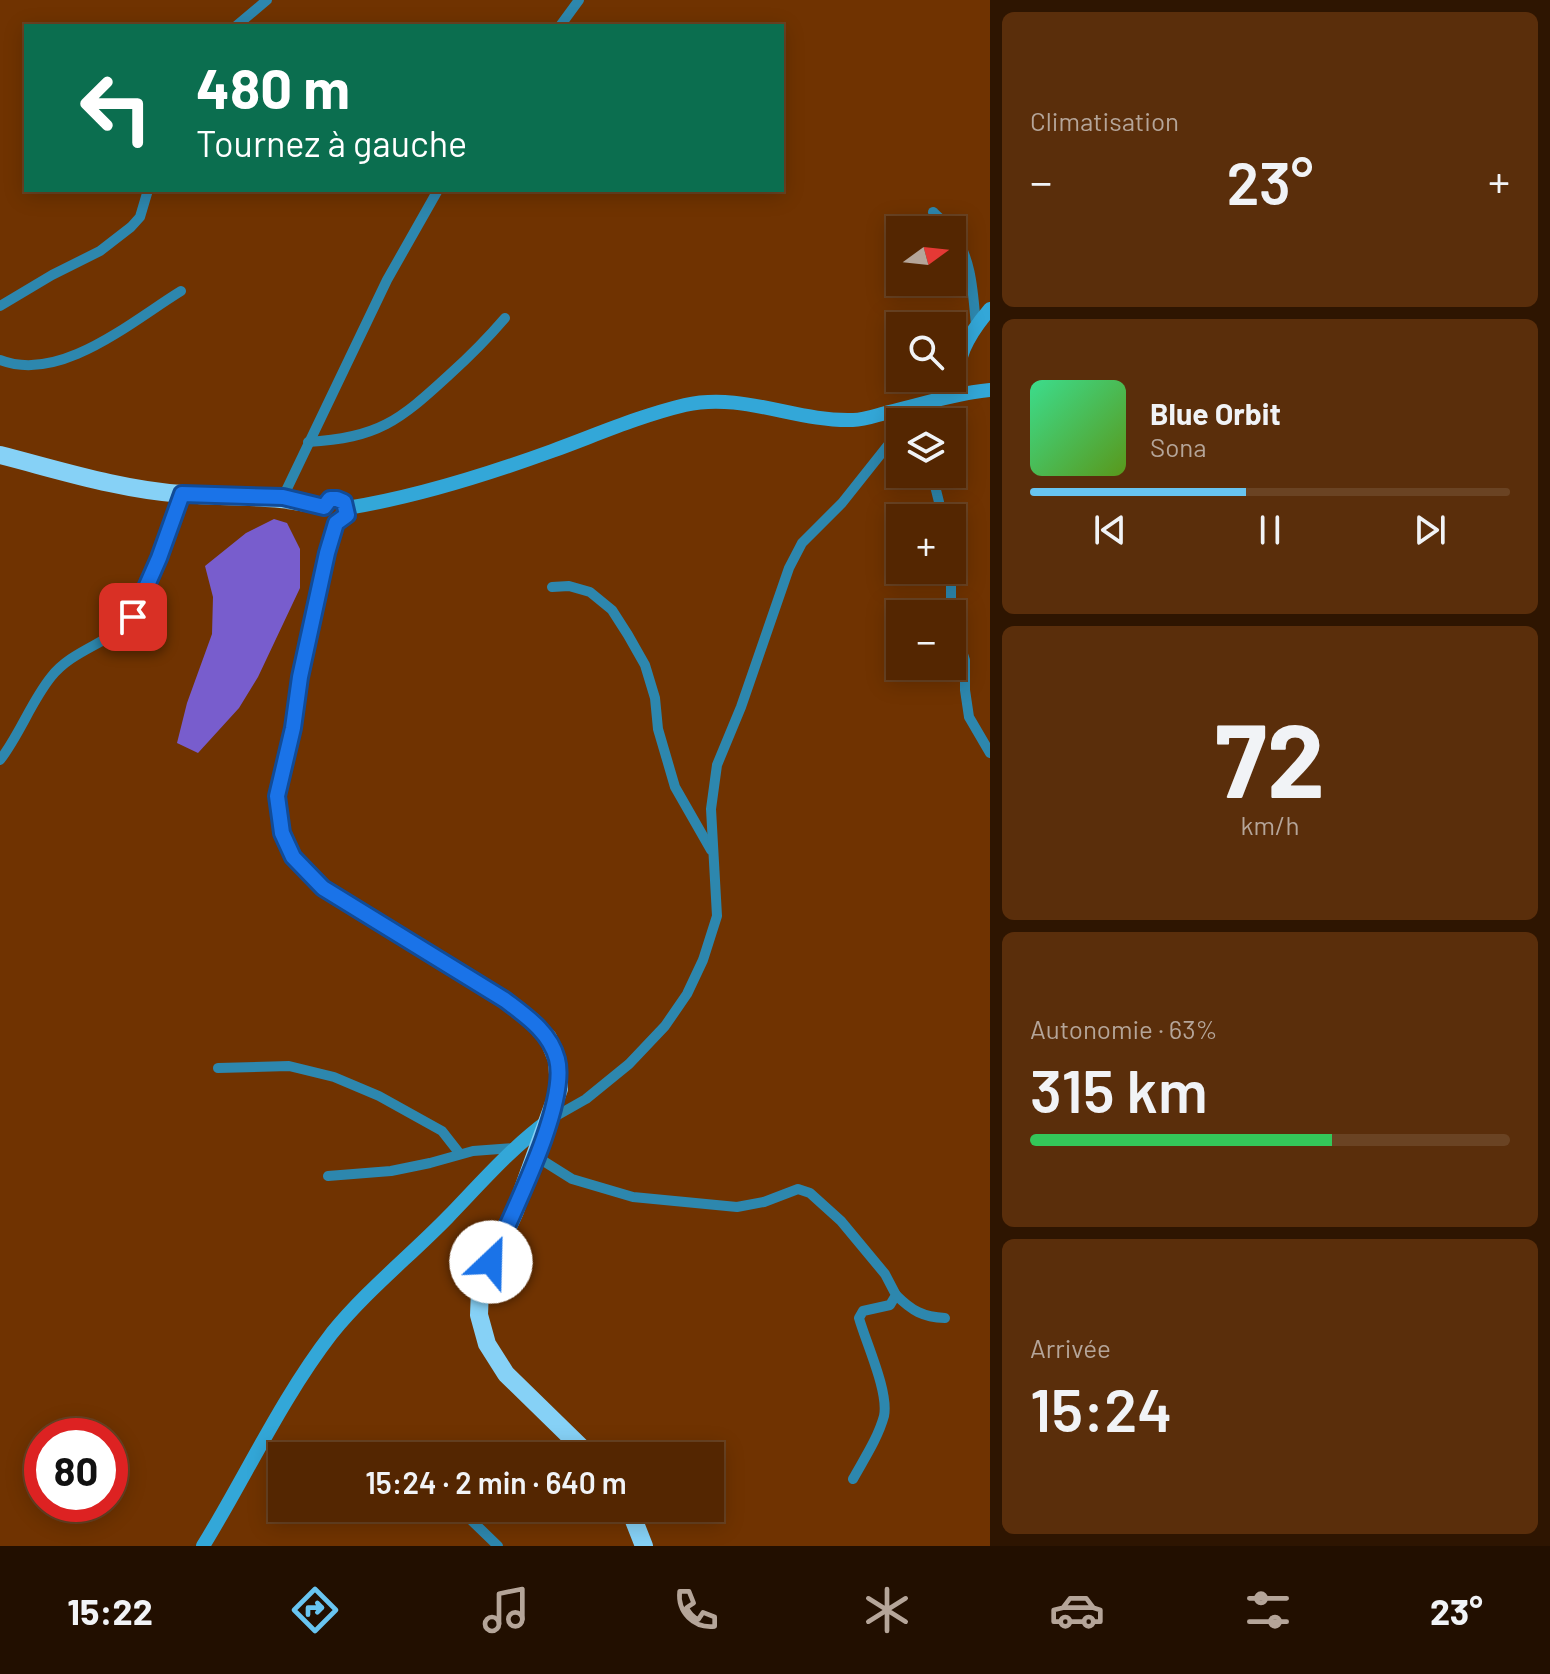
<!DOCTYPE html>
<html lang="fr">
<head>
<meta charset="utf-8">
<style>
  :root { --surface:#542601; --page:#5a2e0b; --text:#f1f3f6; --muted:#b5a599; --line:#6a4323; --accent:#68c4f0 }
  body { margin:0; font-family:Barlow,sans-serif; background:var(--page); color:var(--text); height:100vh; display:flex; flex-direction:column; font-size:30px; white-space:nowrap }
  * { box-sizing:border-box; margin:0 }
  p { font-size:26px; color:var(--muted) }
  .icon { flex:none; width:44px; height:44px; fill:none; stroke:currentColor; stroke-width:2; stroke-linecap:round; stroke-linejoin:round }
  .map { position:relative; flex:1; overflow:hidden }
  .sheet { display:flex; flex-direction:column; gap:12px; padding:12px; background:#2e1501; width:560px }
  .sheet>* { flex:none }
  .banner { position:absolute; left:24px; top:24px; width:760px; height:168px; border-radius:0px; box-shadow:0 4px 20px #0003,0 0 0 2px var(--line); background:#0b6e4f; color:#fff; overflow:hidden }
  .needle { width:52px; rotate:75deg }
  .buttons { position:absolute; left:886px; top:216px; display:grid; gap:16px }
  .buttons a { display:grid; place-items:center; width:80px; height:80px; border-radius:0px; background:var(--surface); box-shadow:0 4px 20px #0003,0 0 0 2px var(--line); font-size:40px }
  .speed { position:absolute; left:24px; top:1418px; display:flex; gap:16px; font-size:40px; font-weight:700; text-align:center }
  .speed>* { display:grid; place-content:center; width:104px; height:104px; border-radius:50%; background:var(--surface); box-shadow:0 4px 20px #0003,0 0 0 2px var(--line); line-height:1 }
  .speed .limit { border:12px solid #d22; background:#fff; color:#111 }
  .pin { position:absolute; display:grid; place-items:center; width:68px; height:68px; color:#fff; margin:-34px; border-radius:16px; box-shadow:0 4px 12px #0006 }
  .me { position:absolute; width:88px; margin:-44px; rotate:24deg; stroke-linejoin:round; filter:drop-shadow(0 0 6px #0008) }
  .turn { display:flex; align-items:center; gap:28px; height:168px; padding:0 40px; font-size:36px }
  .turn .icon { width:104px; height:104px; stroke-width:2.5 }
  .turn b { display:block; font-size:56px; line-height:68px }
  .big { font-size:60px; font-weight:600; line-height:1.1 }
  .sheet .widget { flex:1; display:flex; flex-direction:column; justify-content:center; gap:12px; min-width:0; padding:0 28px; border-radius:12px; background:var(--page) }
  .sheet .dial { align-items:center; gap:0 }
  .dial b { font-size:104px; line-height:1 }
  .song { display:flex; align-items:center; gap:24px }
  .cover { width:96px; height:96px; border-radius:12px; background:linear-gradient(135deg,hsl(150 70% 55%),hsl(90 70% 35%)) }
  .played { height:8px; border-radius:4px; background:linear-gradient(90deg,var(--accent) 45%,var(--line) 45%) }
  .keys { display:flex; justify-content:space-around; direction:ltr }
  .heat { display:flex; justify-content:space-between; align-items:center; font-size:44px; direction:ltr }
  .charge { height:12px; border-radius:6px; background:linear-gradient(90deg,#34c759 63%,var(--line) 0) }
  .trip { position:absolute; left:268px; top:1442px; width:456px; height:80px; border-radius:0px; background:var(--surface); box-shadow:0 4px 20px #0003,0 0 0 2px var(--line); font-weight:600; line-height:80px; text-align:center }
  .dock { display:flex; height:128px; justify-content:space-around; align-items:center; background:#220f00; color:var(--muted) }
  .dock .icon { width:56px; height:56px }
  .dock .on { color:var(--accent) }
  .dock b { font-size:36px; color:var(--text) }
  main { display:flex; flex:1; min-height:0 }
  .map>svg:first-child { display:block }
  .water { fill:#785dcd }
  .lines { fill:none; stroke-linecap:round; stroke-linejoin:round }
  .street { stroke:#2d87ae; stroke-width:10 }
  .secondary { stroke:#33a7d8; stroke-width:14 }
  .highway { stroke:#86d1f6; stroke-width:18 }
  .route-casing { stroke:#114b97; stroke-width:20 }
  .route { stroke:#1a73e8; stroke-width:14 }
</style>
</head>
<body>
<main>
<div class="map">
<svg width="990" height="1546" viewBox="0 0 990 1546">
  <rect width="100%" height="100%" fill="#703301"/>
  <path class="water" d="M274,519L287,523L300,549V588L258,677L239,708L198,753L177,743L187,703L212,634L213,597L205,566L246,533Z"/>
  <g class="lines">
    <g class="street">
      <path d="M236,26L267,0"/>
      <path d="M560,26L579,0"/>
      <path d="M933,212L952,230"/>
      <path d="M952,231C972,258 973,293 976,326"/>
      <path d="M0,306L52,275L100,251L131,227L140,217L148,190"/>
      <path d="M0,360C60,384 132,321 181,291"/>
      <path d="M908,422L920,406"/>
      <path d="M308,442C378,438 399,421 449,375C469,357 487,339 505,318"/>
      <path d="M932,474L943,518"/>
      <path d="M283,497L387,280L438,190"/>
      <path d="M951,570V614"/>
      <path d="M552,587L569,586L590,592L612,610L628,635L645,665L655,698L658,729L675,787L711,850"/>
      <path d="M952,622L965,660V690L969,717L990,753"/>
      <path d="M0,760C20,734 31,702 51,677C70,653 99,646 122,628C146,611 171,524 182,494"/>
      <path d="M218,1068L289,1066L334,1077L379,1096L442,1131L460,1154"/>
      <path d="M549,1120L586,1099L629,1064L665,1026L687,994L703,960L717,916L711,809L717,765L741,707L789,568L802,543L842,503L900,430"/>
      <path d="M537,1157L572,1179L633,1197L737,1207L764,1202L798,1189L810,1193L841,1221L885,1274L896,1295L890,1305L863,1311L859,1318C866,1343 889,1392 884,1416C878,1438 864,1459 853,1479"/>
      <path d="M328,1176L391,1171L430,1163L473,1151L514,1148"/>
      <path d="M896,1295C912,1311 923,1317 945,1318"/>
      <path d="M470,1519L498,1546"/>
    </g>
    <g class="secondary">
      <path d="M955,395C956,358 966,337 990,309"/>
      <path d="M347,508C417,497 486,475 552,451C596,435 639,416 685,405C743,392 796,422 853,420C865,420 877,415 889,412C923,404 956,393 990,390"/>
      <path d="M203,1546C246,1476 281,1399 332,1333C366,1291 410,1256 448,1217C480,1184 511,1148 548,1121"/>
    </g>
    <g class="highway">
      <path d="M0,455C59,470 121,490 182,494C230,498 276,494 324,507"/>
      <path d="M324,507L330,499H337L344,502L347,515L336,523L327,553L300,677L293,728L277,796L282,833L293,857L323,888L505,1000L532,1021L548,1038L557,1060L559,1089L515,1211L480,1289L479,1315L487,1344L506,1374L590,1456"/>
      <path d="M629,1508L644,1546"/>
    </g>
  </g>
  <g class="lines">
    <defs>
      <path id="route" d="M133,617L159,558L182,494L283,497L324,507L330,499H337L344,502L347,515L336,523L327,553L300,677L293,728L277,796L282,833L293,857L323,888L505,1000C526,1016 550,1032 557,1059C569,1104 510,1217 491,1262"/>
    </defs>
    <use href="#route" class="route-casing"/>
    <use href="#route" class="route"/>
  </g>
</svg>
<div class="buttons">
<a><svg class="needle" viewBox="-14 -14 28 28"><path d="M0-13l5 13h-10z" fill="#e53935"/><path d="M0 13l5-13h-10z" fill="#b5a599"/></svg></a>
<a><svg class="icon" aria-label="search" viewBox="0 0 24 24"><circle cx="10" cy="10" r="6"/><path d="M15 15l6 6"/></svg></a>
<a><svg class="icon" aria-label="layers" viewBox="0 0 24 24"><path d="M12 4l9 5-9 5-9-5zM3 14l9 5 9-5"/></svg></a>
<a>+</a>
<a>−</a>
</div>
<div class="speed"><div class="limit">80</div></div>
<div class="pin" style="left:133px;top:617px;background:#d93025"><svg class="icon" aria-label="arrive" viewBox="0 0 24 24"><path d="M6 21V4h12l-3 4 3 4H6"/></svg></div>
<svg class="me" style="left:491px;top:1262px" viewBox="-20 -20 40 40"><circle r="19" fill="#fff"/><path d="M0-13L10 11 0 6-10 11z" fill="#1a73e8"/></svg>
<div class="trip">15:24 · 2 min · 640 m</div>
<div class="banner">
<div class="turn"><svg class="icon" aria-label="left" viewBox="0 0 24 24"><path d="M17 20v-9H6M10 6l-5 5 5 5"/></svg><div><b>480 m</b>Tournez à gauche</div></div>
</div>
</div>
<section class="sheet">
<div class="widget"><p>Climatisation</p>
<div class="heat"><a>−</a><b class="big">23°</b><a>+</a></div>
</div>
<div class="widget">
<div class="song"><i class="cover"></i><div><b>Blue Orbit</b><p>Sona</p></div></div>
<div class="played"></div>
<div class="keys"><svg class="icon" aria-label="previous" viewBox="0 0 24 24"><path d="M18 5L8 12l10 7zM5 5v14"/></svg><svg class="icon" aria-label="pause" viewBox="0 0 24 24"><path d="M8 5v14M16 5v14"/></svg><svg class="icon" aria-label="next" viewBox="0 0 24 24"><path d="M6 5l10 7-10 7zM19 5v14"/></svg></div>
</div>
<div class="widget dial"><b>72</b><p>km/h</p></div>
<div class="widget"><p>Autonomie · 63%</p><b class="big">315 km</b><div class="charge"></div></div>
<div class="widget"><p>Arrivée</p><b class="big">15:24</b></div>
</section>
</main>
<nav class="dock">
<b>15:22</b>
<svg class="icon on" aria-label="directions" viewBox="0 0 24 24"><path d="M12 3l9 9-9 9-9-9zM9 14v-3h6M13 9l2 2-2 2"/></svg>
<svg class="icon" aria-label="music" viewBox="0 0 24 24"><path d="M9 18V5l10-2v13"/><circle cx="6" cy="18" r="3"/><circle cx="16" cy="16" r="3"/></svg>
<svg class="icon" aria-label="phone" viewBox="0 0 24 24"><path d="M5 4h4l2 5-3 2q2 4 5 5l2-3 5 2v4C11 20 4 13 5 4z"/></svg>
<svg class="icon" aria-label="climate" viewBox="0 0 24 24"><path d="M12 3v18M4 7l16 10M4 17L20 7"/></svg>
<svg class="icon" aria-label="car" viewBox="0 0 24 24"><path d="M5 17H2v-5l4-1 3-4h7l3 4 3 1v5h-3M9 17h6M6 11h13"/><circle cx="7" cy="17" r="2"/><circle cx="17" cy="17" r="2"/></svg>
<svg class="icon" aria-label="filters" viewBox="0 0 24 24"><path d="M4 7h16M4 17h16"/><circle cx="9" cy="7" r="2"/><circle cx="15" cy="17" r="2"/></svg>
<b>23°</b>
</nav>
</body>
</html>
